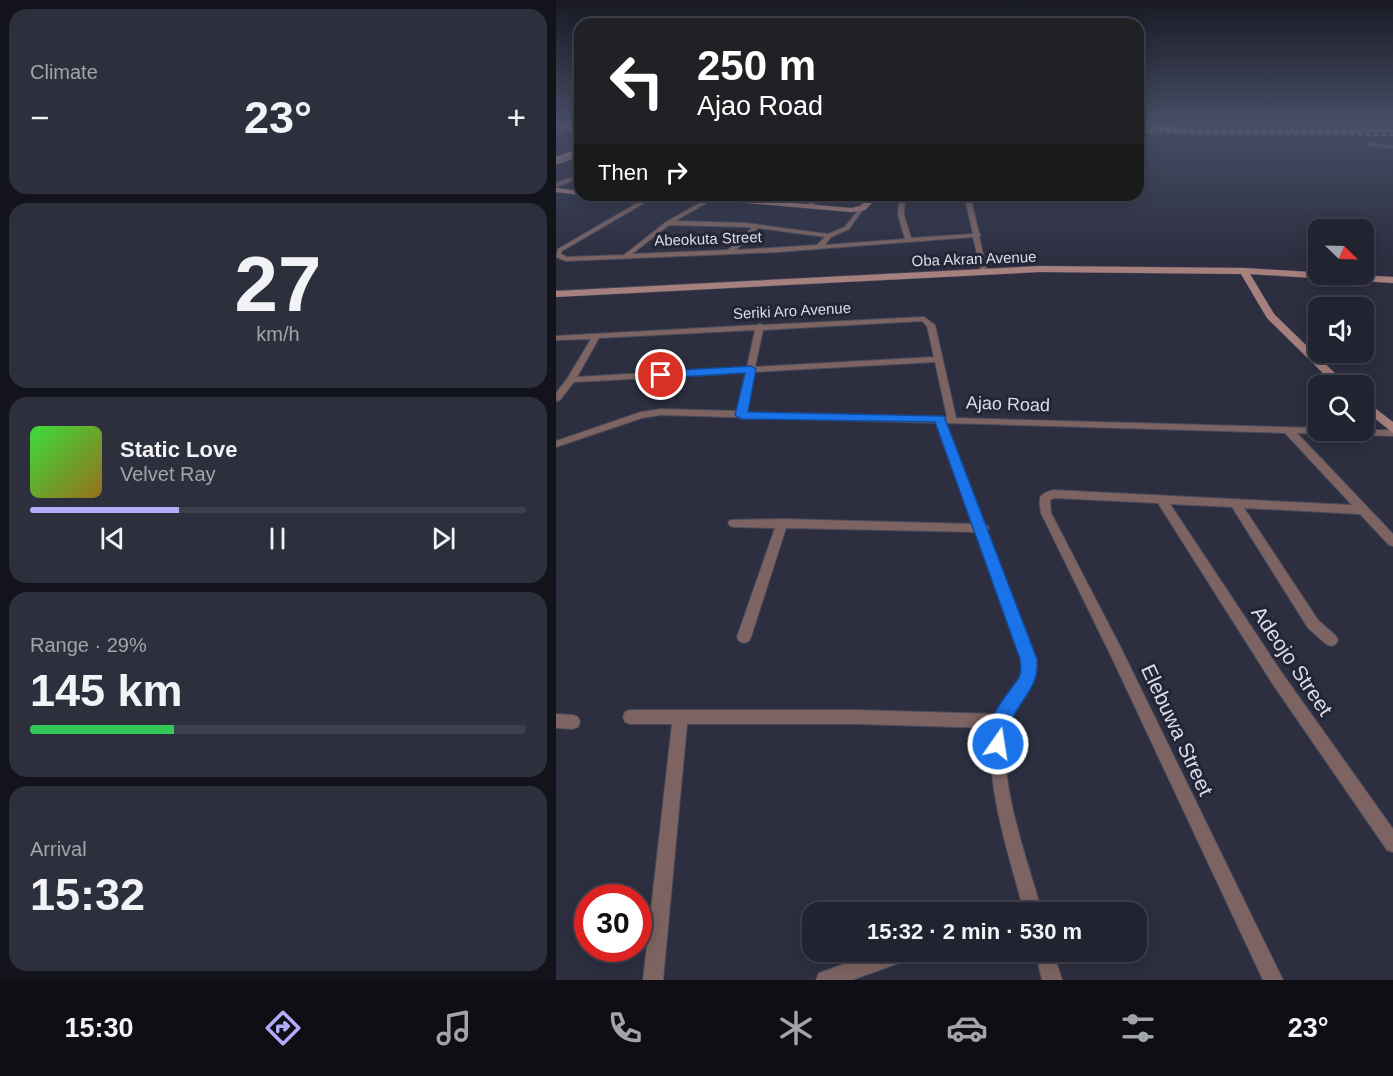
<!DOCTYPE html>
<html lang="en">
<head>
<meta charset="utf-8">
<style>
  :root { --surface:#222331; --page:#2e2f3d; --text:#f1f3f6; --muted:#a2a4ab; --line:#3f404d; --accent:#b3adf9 }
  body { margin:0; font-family:Helvetica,sans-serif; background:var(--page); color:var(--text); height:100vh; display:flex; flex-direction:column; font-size:22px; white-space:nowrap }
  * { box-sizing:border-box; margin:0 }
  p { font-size:20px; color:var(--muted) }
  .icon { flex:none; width:33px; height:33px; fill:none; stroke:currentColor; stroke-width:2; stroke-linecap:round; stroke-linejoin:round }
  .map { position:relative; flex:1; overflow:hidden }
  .side { display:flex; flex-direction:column; gap:9px; padding:9px; background:#13131b; width:556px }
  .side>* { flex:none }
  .top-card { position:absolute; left:18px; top:18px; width:570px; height:183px; border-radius:18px; box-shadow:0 3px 15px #0003,0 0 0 2px var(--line); background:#202124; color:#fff; overflow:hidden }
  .needle { width:39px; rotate:113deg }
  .controls { position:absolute; left:752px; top:219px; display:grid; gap:12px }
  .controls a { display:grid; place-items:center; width:66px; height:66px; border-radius:12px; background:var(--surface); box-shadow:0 3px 15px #0003,0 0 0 2px var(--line); font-size:30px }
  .speed { position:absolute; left:18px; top:884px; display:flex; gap:12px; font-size:30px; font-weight:700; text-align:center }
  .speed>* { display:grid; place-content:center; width:78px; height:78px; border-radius:50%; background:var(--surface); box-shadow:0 3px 15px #0003,0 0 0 2px var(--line); line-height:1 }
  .speed .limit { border:9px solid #d22; background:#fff; color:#111 }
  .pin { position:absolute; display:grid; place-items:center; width:51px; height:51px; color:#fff; margin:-26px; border:3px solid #fff; border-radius:50%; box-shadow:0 2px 6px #0007 }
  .me { position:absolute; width:66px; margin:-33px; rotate:13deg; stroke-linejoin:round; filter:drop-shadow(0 0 4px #0008) }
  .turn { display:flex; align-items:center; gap:21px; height:126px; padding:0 24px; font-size:27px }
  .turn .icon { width:78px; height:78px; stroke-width:2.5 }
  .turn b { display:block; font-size:42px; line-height:51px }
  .then { display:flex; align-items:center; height:57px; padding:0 24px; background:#0003; gap:12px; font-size:22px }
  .big { font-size:45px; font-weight:800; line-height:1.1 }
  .side .widget { flex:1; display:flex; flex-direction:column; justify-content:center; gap:9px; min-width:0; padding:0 21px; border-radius:18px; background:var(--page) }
  .side .dial { align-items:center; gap:0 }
  .dial b { font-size:78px; line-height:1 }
  .song { display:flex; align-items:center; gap:18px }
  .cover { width:72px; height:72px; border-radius:9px; background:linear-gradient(135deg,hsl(120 70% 55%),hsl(40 70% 35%)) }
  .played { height:6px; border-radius:3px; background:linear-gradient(90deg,var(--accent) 30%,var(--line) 30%) }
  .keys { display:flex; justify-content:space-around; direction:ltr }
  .heat { display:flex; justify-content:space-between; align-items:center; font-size:33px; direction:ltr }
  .charge { height:9px; border-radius:4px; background:linear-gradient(90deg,#34c759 29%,var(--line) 0) }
  .trip { position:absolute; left:246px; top:902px; width:345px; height:60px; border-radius:18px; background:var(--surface); box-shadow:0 3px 15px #0003,0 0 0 2px var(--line); font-weight:800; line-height:60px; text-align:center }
  .menu { display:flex; height:96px; justify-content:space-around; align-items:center; background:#0e0e14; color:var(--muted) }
  .menu .icon { width:42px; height:42px }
  .menu .active { color:var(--accent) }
  .menu b { font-size:27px; color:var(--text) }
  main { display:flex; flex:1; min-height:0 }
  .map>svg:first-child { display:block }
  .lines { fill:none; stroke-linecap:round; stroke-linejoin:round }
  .street-casing { stroke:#494b5c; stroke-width:2 }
  .secondary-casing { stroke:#494b5c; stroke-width:1 }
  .primary-casing { stroke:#494b5c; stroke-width:1 }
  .highway-casing { stroke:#494b5c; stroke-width:2 }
  .street { fill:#7d6462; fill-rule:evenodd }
  .secondary { fill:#a7807d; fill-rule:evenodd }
  .primary { fill:#c89592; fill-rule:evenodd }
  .highway { fill:#e6a8a5; fill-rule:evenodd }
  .rail-casing { stroke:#999ba9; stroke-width:2 }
  .rail { stroke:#242536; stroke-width:1.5; stroke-dasharray:4; stroke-linecap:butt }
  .route { fill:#1a73e8; stroke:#114b97; stroke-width:1.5 }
  .labels { text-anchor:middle; stroke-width:6; stroke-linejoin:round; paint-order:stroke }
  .far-street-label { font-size:15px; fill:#dbdde8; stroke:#242536 }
  .street-label { font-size:18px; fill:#dbdde8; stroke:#242536 }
  .near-street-label { font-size:21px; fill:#dbdde8; stroke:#242536 }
</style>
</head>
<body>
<main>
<section class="side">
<div class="widget"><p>Climate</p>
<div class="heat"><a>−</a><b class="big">23°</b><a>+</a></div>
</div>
<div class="widget dial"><b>27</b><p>km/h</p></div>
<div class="widget">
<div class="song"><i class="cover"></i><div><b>Static Love</b><p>Velvet Ray</p></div></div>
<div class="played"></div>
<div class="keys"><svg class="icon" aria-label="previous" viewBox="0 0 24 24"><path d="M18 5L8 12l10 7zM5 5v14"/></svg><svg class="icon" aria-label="pause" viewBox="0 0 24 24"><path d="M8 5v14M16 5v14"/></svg><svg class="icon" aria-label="next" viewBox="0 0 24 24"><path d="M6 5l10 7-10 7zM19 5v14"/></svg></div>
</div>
<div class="widget"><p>Range · 29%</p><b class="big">145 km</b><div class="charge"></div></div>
<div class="widget"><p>Arrival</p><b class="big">15:32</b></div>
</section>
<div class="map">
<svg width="837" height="980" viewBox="0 0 837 980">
  <rect width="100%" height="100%" fill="#2d2f41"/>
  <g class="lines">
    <defs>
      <g id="street">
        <path d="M833,121H837V122H834Z"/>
        <path d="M813,143L837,146V148L811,145Z"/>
        <path d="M24,174V178L0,187V183Z"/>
        <path d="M95,195H102L6,251L5,254L11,257L68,255L110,222L158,195H165L119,221L190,223L272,234L289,227L305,206L308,208L293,229L275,237L269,245L349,239L342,215L343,200L327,195H336L349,199L348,215L355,238L417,234L408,195H414L423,233L425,235L423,236L431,271L428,273L425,271L417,237L222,252L10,261L0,257L2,249ZM113,225L190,227L196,228L172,250L76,254ZM202,228L269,237L261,245L180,250Z"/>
        <path d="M204,195H210L200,203H196V201Z"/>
        <path d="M263,195H269L255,207H251V205Z"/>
        <path d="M368,317L379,325L400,418L762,428V430H837V436L741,433L837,534V546L833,545L804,514L688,508L762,620L780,636L782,640L780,644L775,646L770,644L752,628L676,507L614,504L726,673L837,829V852L831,850L716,683L602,503L498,498L494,500L495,513L566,650L727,980H707L556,658L485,513C483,497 481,495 497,490L796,505L729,433L390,423L429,524L433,528L431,531L480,659C480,675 476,688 466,701C460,709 453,715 451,724C441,781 471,858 486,912H449L452,906L465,901C450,844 430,787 436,728L301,724H131L107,980H87L116,724H74L69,722L67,717L69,712L74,710H301L440,714L464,679L466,659L420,532L230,528L195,637L193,641L188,643L183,641L181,637L219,528L178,527L174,526L172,523L174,520L226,519L417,524L381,423L105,415L86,418L0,447V441L85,412L105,409L181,411L190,373L18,382L4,400L1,401L0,393L11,379L35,339L0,340V336L201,325L204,324L207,325ZM366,321L371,326L378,357L199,367L207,330ZM199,330L191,367L21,377L43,338ZM379,362L391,417L190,412L198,372Z"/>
        <path d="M0,714L17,715L22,717L24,722L22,727L17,729L0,728Z"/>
        <path d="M324,951H359L357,958L296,980H260L263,973Z"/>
        <path d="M479,951H497L506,980H486Z"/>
      </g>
      <g id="secondary">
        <path d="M711,121H718L738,127L737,129H837V133H582V129H735Z"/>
        <path d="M24,152V156L0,165V161Z"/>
        <path d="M0,188L24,191V195L0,192Z"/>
        <path d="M66,195L155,196L295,208L304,206L317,195H324L309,210L295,212L155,200L69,197Z"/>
        <path d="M484,266L688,268L837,277V283L694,274L718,314L792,386H780L711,318L685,274L484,272L0,297V291Z"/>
        <path d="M807,399L837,422V433L807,409Z"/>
      </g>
      <path id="primary" d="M24,148V152L0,161V157Z"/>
      <g id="highway">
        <path d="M582,121C589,121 628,128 634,131L630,133L595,129Z"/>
        <path d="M0,124L24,125V129L0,128Z"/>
      </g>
    </defs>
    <use href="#street" class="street-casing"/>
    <use href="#secondary" class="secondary-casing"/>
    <use href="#primary" class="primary-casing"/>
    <use href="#highway" class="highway-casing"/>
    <use href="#street" class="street"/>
    <use href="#secondary" class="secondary"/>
    <use href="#primary" class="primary"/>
    <use href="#highway" class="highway"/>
    <defs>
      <g id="rail">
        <path d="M0,131H24"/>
        <path d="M582,133L837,135"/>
      </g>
    </defs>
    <use href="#rail" class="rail-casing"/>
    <use href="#rail" class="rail"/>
  </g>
  <linearGradient id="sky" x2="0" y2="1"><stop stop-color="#191a24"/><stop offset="0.47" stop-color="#464d65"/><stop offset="1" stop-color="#464d65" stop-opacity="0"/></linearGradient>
  <rect width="837" height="258" fill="url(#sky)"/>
  <path class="route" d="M195,366L200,369L192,412L388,416L481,659C484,687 464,699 454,723C451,731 453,741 449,750L442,753L435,750C424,724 448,699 462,679L465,672L464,659L379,422L185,419L179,415L189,373L105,378L100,375L105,371Z"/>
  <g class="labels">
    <g class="far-street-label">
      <text transform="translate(152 239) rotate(-2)" y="5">Abeokuta Street</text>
      <text transform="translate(418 259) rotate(-2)" y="5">Oba Akran Avenue</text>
      <text transform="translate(236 311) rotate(-3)" y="5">Seriki Aro Avenue</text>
    </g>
    <g class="street-label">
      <text transform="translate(452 404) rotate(2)" y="6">Ajao Road</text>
    </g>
    <g class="near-street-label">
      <text transform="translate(736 661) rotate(56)" y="7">Adeojo Street</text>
      <text transform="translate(621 730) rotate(65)" y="7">Elebuwa Street</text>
    </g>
  </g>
</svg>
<div class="controls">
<a><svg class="needle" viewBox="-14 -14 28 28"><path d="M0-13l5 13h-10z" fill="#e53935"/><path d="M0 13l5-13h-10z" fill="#a2a4ab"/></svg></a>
<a><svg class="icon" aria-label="sound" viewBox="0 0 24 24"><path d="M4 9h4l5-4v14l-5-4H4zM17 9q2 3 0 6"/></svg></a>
<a><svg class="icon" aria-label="search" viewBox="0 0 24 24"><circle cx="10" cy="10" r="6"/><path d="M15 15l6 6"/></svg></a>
</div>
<div class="speed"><div class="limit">30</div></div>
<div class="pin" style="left:105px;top:375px;background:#d93025"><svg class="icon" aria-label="arrive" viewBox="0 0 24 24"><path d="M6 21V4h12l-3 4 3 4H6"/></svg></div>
<svg class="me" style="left:442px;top:744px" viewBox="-20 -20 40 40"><circle r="17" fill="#1a73e8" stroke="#fff" stroke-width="3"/><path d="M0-11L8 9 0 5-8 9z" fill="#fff"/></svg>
<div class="trip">15:32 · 2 min · 530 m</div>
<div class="top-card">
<div class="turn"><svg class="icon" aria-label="left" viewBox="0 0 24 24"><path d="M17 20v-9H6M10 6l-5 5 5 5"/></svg><div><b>250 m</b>Ajao Road</div></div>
<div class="then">Then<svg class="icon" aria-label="right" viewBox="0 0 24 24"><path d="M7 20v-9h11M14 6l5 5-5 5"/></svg></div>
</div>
</div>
</main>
<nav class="menu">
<b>15:30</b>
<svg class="icon active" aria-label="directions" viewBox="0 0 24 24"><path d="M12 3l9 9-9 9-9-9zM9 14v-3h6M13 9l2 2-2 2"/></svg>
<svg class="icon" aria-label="music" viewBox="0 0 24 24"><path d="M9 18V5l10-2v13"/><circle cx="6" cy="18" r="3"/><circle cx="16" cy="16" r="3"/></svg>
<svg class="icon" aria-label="phone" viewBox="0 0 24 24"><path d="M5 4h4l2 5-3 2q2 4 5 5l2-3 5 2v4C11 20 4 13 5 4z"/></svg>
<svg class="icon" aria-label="climate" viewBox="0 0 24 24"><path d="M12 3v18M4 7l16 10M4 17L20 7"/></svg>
<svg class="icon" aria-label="car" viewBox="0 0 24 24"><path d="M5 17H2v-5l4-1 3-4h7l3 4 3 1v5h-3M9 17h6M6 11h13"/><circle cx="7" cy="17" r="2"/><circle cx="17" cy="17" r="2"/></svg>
<svg class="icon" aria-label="filters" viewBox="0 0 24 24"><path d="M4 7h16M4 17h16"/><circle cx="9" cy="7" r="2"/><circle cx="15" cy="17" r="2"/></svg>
<b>23°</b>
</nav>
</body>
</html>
